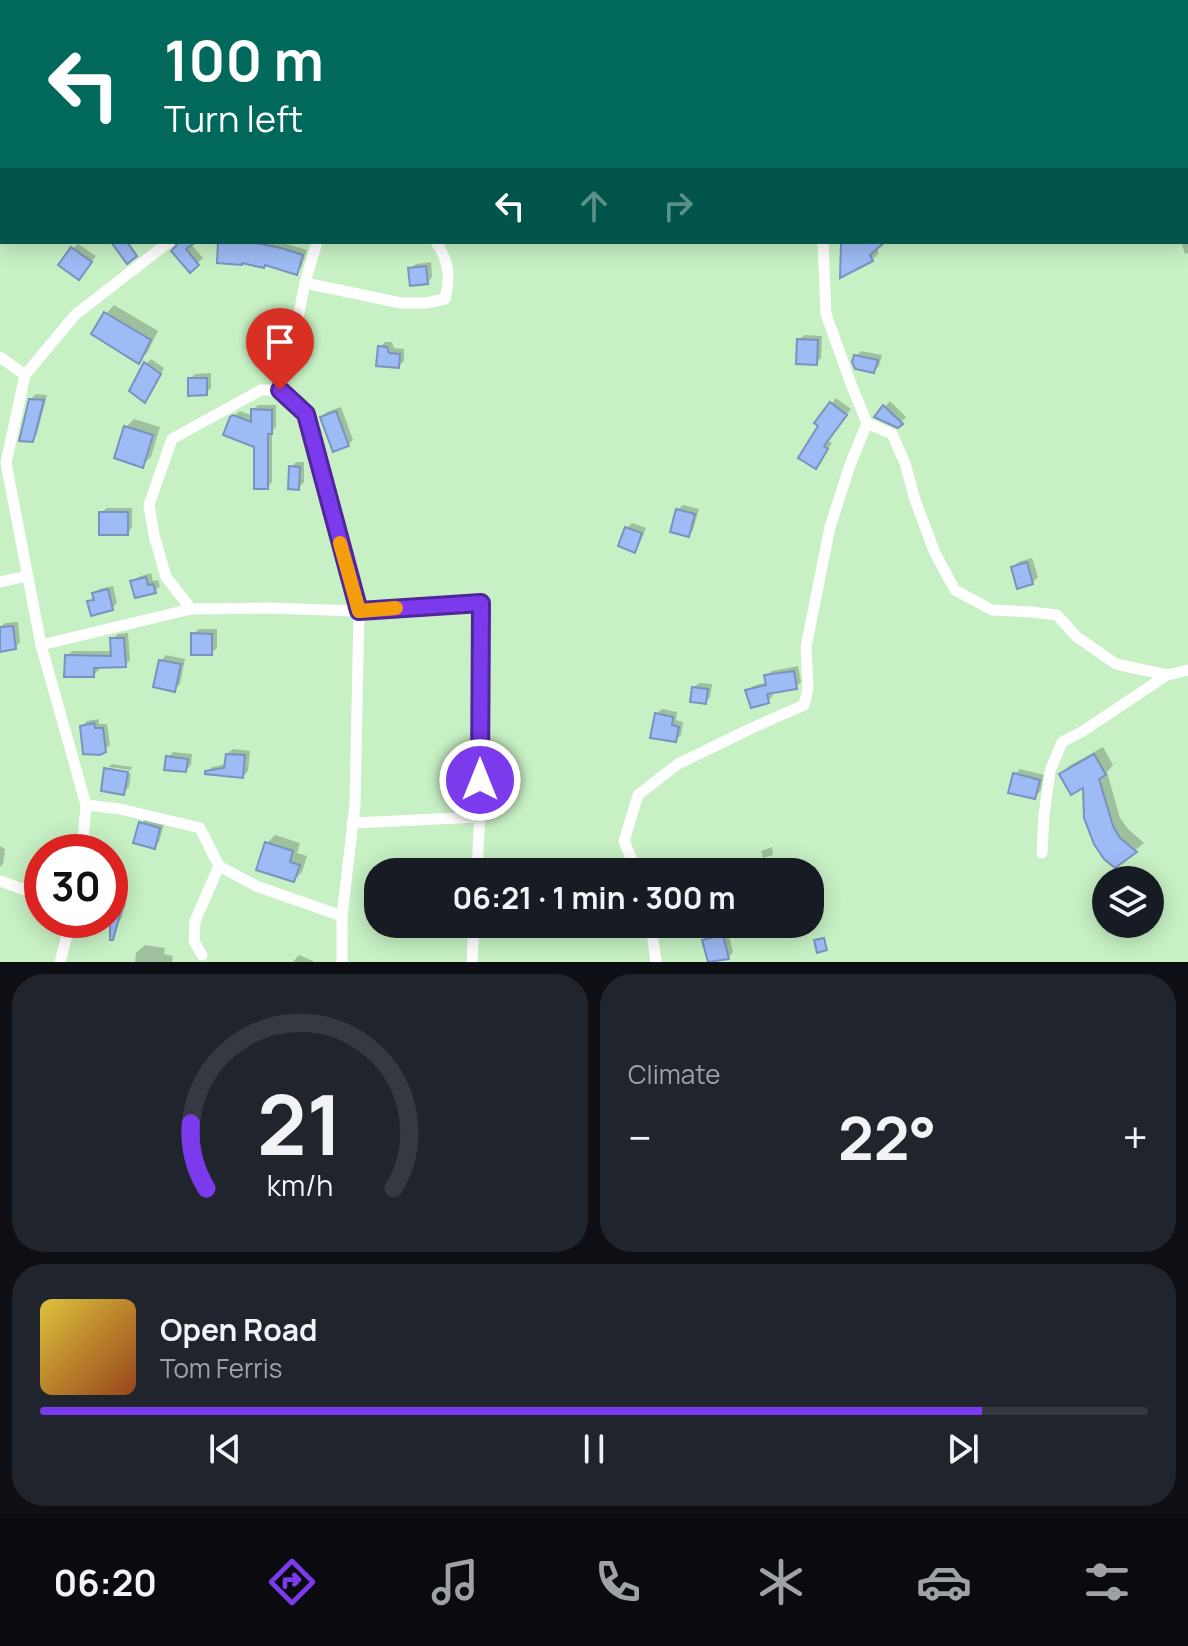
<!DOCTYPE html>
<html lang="en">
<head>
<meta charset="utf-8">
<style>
  :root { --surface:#171b24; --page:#20242c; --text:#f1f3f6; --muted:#9ea1a6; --line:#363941; --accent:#7c3aed }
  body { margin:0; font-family:Manrope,sans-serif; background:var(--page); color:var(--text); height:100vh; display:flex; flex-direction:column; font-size:30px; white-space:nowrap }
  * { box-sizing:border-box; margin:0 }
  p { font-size:26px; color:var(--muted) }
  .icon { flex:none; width:44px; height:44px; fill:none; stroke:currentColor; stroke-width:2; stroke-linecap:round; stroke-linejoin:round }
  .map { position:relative; height:962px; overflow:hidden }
  .panel { display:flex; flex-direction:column; gap:12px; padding:12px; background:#0d0f14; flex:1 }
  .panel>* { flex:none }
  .guide { position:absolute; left:0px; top:0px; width:1188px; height:244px; box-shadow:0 4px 20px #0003; background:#00695c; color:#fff; overflow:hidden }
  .fabs { position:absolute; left:1092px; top:866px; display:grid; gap:16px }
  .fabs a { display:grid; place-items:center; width:72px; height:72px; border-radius:50%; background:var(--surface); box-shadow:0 4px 20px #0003; font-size:40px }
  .speed { position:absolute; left:24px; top:834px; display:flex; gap:16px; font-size:40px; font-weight:700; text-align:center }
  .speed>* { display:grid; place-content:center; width:104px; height:104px; border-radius:50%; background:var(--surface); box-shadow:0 4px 20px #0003; line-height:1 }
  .speed .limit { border:12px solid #d22; background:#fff; color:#111 }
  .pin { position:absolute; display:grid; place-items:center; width:68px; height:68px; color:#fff; margin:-82px -34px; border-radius:50% 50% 50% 0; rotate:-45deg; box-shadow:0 0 8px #0007 }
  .pin .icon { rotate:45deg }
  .me { position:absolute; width:88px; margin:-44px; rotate:0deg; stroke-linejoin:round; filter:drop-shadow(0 0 6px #0008) }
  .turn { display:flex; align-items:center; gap:28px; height:168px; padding:0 32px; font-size:36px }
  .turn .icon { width:104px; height:104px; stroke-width:2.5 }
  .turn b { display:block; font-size:56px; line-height:68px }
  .lanes { display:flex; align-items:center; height:76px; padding:0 32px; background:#0003; justify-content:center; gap:40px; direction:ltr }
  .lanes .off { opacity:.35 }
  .big { font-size:60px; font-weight:700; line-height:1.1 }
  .panel .widget { flex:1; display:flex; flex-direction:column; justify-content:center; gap:12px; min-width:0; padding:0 28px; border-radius:32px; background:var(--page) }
  .panel .dial { align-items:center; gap:0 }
  .dial svg { height:208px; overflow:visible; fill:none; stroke:var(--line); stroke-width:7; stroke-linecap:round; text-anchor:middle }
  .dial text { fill:var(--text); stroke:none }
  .song { display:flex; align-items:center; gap:24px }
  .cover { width:96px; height:96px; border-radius:12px; background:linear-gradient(135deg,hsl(50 70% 55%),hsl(20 70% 35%)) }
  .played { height:8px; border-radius:4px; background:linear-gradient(90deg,var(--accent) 85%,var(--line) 85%) }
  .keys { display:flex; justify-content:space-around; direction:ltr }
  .heat { display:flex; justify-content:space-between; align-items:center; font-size:44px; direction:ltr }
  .panel .tiles { flex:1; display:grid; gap:12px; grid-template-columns:1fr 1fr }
  .widget:last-child { grid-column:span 2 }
  .trip { position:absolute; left:364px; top:858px; width:460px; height:80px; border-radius:32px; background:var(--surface); box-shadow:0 4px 20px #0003; font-weight:700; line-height:80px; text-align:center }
  .tabs { display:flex; height:128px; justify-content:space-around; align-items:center; background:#090b0e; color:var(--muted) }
  .tabs .icon { width:56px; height:56px }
  .tabs .current { color:var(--accent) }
  .tabs b { font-size:36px; color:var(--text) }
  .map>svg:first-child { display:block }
  .shadow { fill:#0003 }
  .building { fill:#9dbbf4; stroke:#7a92bf; stroke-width:2 }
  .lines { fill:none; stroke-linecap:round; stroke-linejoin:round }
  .minor { stroke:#fff; stroke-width:11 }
  .route-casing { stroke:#51269a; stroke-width:20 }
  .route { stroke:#7c3aed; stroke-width:14 }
  .slow { stroke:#f59e0b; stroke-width:14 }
</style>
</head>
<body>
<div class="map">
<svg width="1188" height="962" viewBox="0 0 1188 962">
  <rect width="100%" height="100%" fill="#c7f0c4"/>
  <g class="shadow">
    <path d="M82,0H94L102,2H80Z"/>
    <rect x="320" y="0" width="23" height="2"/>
    <path d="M774,0H796V2H773Z"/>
    <path d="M0,76H2V133L0,132Z"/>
    <path d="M1186,142L1188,143V170L1186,171Z"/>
    <path d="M1188,230V253L1185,254L1181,242H1186V231Z"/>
    <path d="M179,242H192L190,243L203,258L190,270Z"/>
    <path d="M220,242H280L307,250L301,268L296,273Z"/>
    <path d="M843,242H882L876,247L879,253L872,260Z"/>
    <path d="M78,244L96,256L84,272L73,249Z"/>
    <path d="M431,262L432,277L427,283L410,269L416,264Z"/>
    <path d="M114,305L158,331L147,353L139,361L106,314Z"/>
    <path d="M804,335L822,336L821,358L816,363L799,340Z"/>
    <path d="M385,342H392L394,348L404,349V361L398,366L380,347Z"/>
    <path d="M861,351L882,355L879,366L874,371L856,356Z"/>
    <path d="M151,359L164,368L150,395L144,400L146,364Z"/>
    <path d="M211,373V388L206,393L190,379L195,374Z"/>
    <path d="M36,394L47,395L37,434L32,440L30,400Z"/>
    <path d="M836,398L851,409L827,440L832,443L816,467L821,425L817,422Z"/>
    <path d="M890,401L906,417L898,426L877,416Z"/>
    <path d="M258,405H276V427L272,431V482L267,487L256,446L231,418L240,411L253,416V410Z"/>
    <path d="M341,407L353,440L348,445L322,417L327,412Z"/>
    <path d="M134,419L160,427L151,457L142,465L126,427Z"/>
    <path d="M296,462H304V482L298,488L291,467Z"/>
    <path d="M683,505L699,509L693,530L688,535L677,510Z"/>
    <path d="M107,508H132V528L127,533L101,513Z"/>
    <path d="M632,523L646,528L639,545L634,550L627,528Z"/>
    <path d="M1032,558L1038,577L1032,583L1013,567L1018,562Z"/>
    <path d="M151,573L153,581L158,580L160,586L155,591L133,582L138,577Z"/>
    <path d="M113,586L117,603L112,608L89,602L99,589Z"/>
    <path d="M18,622L20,642L15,648L0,634V628L5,623Z"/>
    <path d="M199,629H217V648L211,653L193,634Z"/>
    <path d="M128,633L130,660L125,665L99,666V670L93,675L67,656L72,651H113L112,639L118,634Z"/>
    <path d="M166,655L185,659L180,684L175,689L161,661Z"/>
    <path d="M798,666L801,682L796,687L772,691L773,696L768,701L747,691L753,686L767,682L766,676L772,671Z"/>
    <path d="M699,683L712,684L710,697L705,702L693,688Z"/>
    <path d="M662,709L677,712L676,720L683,722L681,735L676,740L656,714Z"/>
    <path d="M99,719V724H107L110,745L104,750L82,726L87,721Z"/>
    <path d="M1103,747L1113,765L1107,772L1120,818L1128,829L1144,843L1116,866L1085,784L1061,774L1069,766Z"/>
    <path d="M233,749L250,751L248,771L243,776L207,772L212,767L227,764V754Z"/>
    <path d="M173,752L192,754L191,765L186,770L168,757Z"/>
    <path d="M112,764L132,767L131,770L109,767Z"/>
    <path d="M108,768V771L131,774L129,787L124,792L106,769Z"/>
    <path d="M1020,769L1044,775L1040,792L1034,797L1015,774Z"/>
    <path d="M146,818L164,824L159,842L154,847L141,824Z"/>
    <path d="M275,835L300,843L297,853L307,856L302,872L294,880L267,843Z"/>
    <path d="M0,846L5,849L3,864L0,867Z"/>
    <path d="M772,847L773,855L763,858L761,851Z"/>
    <path d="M110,896L124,900L126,904L121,919L116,924L101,920H110Z"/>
    <path d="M728,931L733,952L728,958L710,962L704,941L709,936Z"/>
    <path d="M145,945L165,948L164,954L173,956L172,962H135L136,953Z"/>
    <path d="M299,955L315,962H293Z"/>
  </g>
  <g class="building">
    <path d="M111,242H127L137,256L127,264Z"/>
    <path d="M177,242H196L186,249L199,265L190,273L171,251L176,246Z"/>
    <path d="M218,242H250L281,248L303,255L297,275L265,265L264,268L242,263V265L217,263Z"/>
    <path d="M841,242H885L870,255L873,261L840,278Z"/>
    <path d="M71,247L92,262L79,280L58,265Z"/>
    <path d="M426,266L428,284L410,286L408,268Z"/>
    <path d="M104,312L151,340L139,364L91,334Z"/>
    <path d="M797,339L818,340L817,365L796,364Z"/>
    <path d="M378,346L387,347L389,353L400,354L399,368L376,366Z"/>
    <path d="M854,355L878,360L874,373L855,369L852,362Z"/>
    <path d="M144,362L161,374L145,403L129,391Z"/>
    <path d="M188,378H207V395L188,396Z"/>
    <path d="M29,399L44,400L33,442L19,441Z"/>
    <path d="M830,402L847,415L824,446L828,449L816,469L798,458L818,426L814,423Z"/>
    <path d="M883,405L903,424L898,428L874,417Z"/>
    <path d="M251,409L272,410V434H268V489H254V447L223,435L230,417L233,415L251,422Z"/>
    <path d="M336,411L349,446L333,452L320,417Z"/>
    <path d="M124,426L153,435L143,468L114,458Z"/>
    <path d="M289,466L300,467L299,490L288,489Z"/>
    <path d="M676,509L695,514L689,537L670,532Z"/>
    <rect x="99" y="512" width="29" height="23"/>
    <path d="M625,527L642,533L635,553L618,546Z"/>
    <path d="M1027,562L1033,584L1017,589L1011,567Z"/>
    <path d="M146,577L148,585L153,584L156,593L135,598L130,581Z"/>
    <path d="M108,589L113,610L91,616L87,601L94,600L92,593Z"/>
    <path d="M13,626L16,649L0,652V627Z"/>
    <path d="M191,633L212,634V655H191Z"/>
    <path d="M110,638H124L126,667L94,668V677H64L65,655L111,656Z"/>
    <path d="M159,660L181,664L175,692L153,687Z"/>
    <path d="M794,671L797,689L767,694L769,703L751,708L745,690L766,685L764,675Z"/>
    <path d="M692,687L708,689L706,704L690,702Z"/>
    <path d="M655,713L673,717L672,725L679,727L676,742L650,738Z"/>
    <path d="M94,723L95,728H103L106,752L100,755L83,754L80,726Z"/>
    <path d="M226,754L245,755L243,778L205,774V771L224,768Z"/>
    <path d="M1094,754L1106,775L1099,779L1113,826L1120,838L1137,852L1115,868L1104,859L1094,844L1084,818L1083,788L1071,795L1059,774Z"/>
    <path d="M166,756L188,759L186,772L164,770Z"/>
    <path d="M104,768L128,772L124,795L101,791Z"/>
    <path d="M1013,773L1040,780L1035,799L1008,793Z"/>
    <path d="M139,822L160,828L155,849L133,843Z"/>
    <path d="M265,842L293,851L290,862L300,865L294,882L256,870Z"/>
    <path d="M110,902L119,905L121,911L113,940H110Z"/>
    <path d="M723,935L729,959L708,962L702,940Z"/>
    <path d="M824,938L827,950L817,953L814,940Z"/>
  </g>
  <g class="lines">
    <g class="minor">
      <path d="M291,0L292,2"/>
      <path d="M566,0L574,2"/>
      <path d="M811,0V2"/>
      <path d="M419,2L421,0"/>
      <path d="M539,2V0"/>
      <path d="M696,2L697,0"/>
      <path d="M751,2V0"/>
      <path d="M0,26L2,28"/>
      <path d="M0,144L2,143"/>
      <path d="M305,283L401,303H426L445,299C451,278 449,260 436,242"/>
      <path d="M0,357L25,375"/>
      <path d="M280,390L306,414L359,611L355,805L342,916V962"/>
      <path d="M867,423L892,434L905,463L915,500L935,553L955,590L992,610L1032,612L1057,615L1077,637L1116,664L1167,675L1188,670"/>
      <path d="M0,582L27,576"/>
      <path d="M191,609L266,608L359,611L481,603L480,810L477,872"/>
      <path d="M41,645L191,609L166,577L154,535L149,505L172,439L261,390H280L289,362L305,283L317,242"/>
      <path d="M86,805L120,809L200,828L219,866L256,886L342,916"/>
      <path d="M352,823L480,817"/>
      <path d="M82,852L86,805L41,645L6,463L25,375L75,315L169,242"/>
      <path d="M1042,853L1044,815L1050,771L1062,742L1083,731L1167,675"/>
      <path d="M637,872L624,841L638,795L678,764L752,728L804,705L808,688L806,647L830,527L850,465L867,423L851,384L826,314L823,242"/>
      <path d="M0,881L42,896"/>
      <path d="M651,924L656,962"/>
      <path d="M202,955L194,941L195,921L219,866"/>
      <path d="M60,962L71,920"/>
      <path d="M472,962L474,924"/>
    </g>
  </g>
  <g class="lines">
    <defs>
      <path id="route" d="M280,390L306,414L359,611L481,603L480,780"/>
    </defs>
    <use href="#route" class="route-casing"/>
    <use href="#route" class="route"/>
    <path class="slow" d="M340,543L359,611L396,608"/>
  </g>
</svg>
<div class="fabs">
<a><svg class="icon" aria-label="layers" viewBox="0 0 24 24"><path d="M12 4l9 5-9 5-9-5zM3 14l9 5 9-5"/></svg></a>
</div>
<div class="speed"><div class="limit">30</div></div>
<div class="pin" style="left:280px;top:390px;background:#d93025"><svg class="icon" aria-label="arrive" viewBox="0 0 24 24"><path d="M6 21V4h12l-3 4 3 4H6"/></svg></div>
<svg class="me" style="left:480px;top:780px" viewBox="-20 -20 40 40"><circle r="17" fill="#7c3aed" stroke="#fff" stroke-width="3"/><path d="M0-11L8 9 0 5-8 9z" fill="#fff"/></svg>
<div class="trip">06:21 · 1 min · 300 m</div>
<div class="guide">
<div class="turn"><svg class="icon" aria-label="left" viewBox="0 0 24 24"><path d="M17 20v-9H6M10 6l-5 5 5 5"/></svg><div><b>100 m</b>Turn left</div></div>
<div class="lanes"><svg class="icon" aria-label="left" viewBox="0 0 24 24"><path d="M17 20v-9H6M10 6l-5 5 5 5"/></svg><svg class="icon off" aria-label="ahead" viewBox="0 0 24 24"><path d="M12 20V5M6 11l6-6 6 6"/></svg><svg class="icon off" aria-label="right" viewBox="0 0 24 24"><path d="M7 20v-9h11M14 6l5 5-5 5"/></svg></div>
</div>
</div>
<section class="panel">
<div class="tiles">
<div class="widget dial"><svg viewBox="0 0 100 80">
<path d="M14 69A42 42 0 1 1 86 69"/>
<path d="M14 69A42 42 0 0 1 8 44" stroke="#7c3aed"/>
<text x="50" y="56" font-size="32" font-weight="700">21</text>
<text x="50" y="72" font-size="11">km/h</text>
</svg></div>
<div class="widget"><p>Climate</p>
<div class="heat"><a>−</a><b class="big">22°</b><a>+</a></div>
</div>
<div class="widget">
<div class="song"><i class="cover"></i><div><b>Open Road</b><p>Tom Ferris</p></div></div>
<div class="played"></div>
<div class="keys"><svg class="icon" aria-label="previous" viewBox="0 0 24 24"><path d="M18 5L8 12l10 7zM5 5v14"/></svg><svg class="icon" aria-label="pause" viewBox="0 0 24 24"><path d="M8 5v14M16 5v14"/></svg><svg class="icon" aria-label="next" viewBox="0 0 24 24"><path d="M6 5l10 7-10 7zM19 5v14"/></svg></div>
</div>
</div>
</section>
<nav class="tabs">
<b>06:20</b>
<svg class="icon current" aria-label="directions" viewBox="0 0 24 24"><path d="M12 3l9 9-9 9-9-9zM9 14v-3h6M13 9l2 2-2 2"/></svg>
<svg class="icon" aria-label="music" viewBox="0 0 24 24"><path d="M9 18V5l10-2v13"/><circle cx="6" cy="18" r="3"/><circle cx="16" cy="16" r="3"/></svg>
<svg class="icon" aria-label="phone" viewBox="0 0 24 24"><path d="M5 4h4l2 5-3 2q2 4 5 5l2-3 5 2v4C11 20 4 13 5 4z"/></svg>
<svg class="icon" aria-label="climate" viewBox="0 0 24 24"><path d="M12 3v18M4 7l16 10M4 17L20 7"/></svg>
<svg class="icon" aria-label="car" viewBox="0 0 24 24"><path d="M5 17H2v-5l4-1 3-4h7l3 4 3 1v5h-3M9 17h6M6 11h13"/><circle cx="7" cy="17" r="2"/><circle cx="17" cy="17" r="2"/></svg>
<svg class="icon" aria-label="filters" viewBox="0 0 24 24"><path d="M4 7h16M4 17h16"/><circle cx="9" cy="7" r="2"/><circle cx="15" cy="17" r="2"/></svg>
</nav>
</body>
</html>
